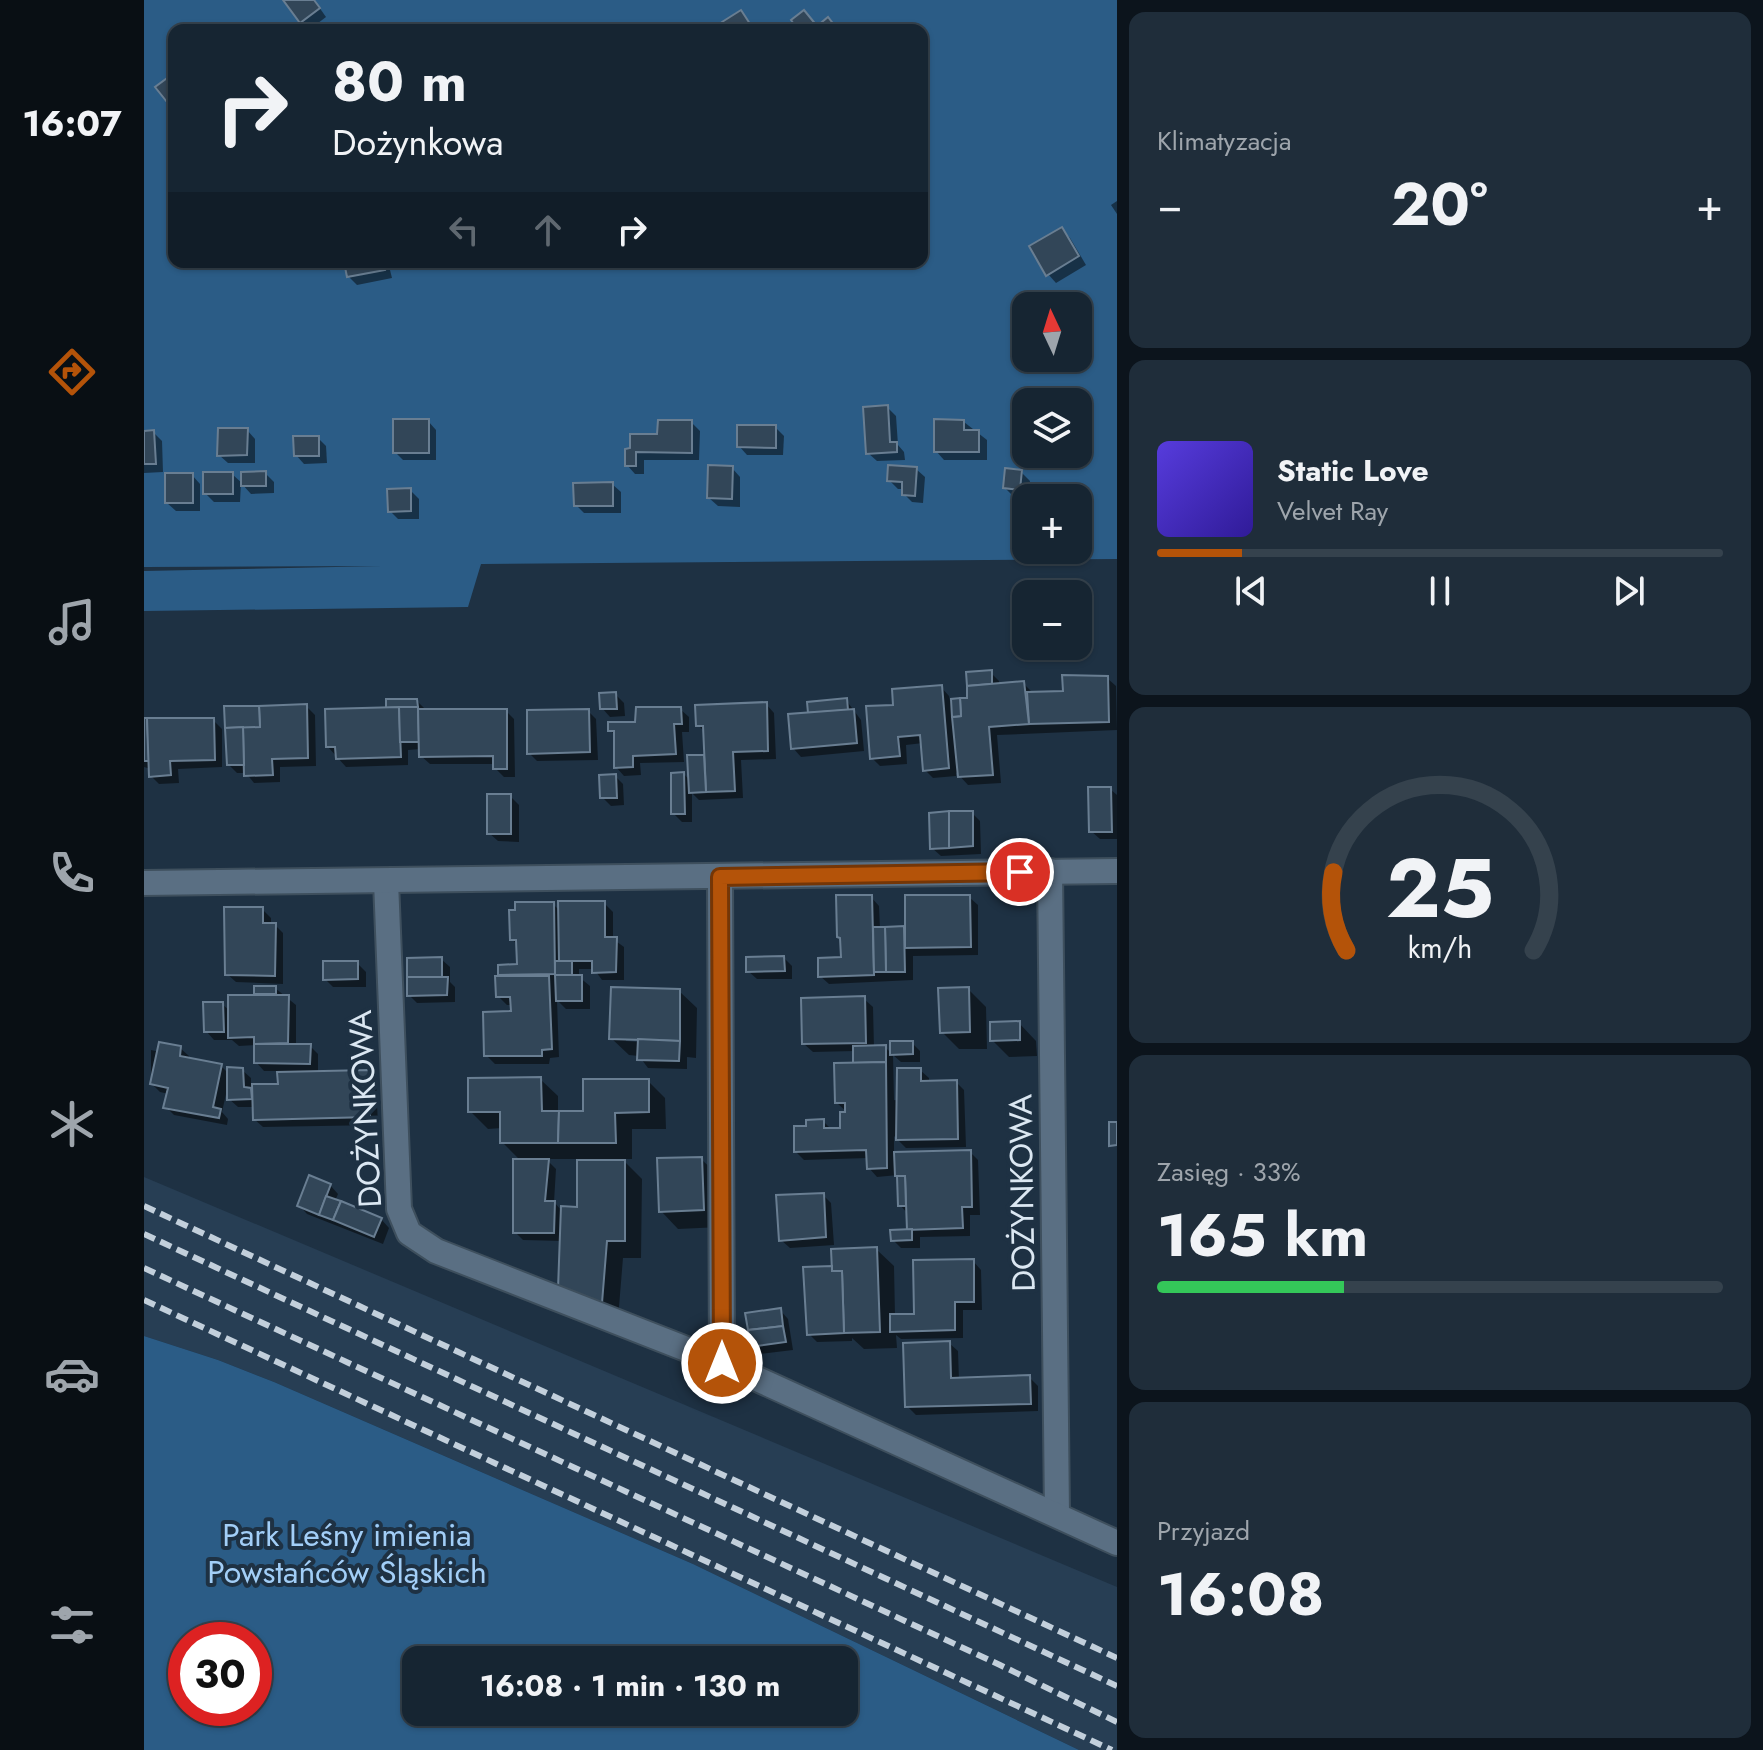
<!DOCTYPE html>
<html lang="pl">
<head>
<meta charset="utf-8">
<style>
  :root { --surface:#162532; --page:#1f2d3a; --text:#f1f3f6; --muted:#9ea5ac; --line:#35424d; --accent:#b45309 }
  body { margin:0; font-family:Jost,sans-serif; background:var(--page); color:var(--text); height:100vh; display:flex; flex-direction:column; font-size:30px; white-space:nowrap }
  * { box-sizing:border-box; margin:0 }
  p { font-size:26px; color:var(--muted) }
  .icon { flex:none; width:44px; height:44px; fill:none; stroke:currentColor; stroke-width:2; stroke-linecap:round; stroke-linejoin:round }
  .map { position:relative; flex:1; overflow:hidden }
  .panel { display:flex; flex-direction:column; gap:12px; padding:12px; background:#0c141c; width:646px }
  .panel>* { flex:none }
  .guide { position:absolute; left:24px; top:24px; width:760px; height:244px; border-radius:16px; box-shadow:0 2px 6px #0004,0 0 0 2px var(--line); background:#162532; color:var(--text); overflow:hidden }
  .needle { width:52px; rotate:356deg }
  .buttons { position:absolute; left:868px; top:292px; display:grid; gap:16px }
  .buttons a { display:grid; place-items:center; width:80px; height:80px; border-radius:16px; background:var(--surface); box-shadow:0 2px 6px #0004,0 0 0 2px var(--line); font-size:40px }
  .speed { position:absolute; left:24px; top:1622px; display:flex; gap:16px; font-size:40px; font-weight:700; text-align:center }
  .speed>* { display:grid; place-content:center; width:104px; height:104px; border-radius:50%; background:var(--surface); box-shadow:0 2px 6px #0004,0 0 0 2px var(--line); line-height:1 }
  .speed .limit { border:12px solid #d22; background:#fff; color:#111 }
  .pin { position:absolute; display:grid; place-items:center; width:68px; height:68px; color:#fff; margin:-34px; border:4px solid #fff; border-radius:50%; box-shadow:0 2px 8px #0007 }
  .me { position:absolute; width:88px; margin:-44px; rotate:0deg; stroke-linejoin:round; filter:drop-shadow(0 0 6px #0008) }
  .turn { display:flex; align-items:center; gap:28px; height:168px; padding:0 32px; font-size:36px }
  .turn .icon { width:104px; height:104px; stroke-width:2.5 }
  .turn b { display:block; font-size:56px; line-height:68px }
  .lanes { display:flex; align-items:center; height:76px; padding:0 32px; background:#0003; justify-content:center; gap:40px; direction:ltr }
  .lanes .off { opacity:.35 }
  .big { font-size:60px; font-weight:700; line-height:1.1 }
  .panel .card { flex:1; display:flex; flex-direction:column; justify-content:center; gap:12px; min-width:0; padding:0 28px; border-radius:16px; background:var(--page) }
  .panel .dial { align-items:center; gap:0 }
  .dial svg { height:208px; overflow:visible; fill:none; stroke:var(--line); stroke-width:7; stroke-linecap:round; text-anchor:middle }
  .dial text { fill:var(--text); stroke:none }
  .song { display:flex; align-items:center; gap:24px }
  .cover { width:96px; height:96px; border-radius:12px; background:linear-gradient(135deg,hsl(250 70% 55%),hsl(250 70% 35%)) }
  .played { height:8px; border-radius:4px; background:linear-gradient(90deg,var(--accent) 15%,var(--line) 15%) }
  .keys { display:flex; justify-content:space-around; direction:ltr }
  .heat { display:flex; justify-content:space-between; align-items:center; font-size:44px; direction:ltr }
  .charge { height:12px; border-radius:6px; background:linear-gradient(90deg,#34c759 33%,var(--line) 0) }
  .trip { position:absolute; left:258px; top:1646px; width:456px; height:80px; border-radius:16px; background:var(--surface); box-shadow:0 2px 6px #0004,0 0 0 2px var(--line); font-weight:700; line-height:80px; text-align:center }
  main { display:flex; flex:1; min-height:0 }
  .tab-bar { display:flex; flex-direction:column; width:144px; justify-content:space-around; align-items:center; background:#090f14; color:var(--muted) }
  .tab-bar .icon { width:56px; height:56px }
  .tab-bar .active { color:var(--accent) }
  .tab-bar b { font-size:36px; color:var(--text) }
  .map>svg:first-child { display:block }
  .built { fill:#273e54 }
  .green { fill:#2b5c86; fill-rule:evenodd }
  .shadow { fill:#0007; fill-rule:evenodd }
  .building { fill:#324658; stroke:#697e92; stroke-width:2 }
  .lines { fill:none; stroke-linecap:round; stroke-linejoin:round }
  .minor-casing { stroke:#3e4f5d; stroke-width:28 }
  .minor { stroke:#5a6f83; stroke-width:24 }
  .rail { stroke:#c2cfdb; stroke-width:6; stroke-dasharray:12 6; stroke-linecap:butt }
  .route-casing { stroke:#753606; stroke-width:20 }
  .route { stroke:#b45309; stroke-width:14 }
  .labels { text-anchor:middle; stroke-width:8; stroke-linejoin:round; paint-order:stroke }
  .street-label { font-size:32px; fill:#dbe7f2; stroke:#1e3143 }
  .park-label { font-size:32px; fill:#a2cef7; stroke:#1e3143 }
</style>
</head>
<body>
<main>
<nav class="tab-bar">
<b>16:07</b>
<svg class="icon active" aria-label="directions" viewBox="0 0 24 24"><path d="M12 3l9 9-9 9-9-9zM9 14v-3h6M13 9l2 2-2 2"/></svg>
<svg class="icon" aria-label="music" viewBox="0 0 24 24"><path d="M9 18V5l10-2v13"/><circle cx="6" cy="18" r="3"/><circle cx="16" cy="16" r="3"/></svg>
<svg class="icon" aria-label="phone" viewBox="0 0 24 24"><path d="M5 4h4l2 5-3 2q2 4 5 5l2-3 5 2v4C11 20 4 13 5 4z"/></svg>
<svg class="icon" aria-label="climate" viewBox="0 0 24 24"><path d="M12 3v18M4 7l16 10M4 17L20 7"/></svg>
<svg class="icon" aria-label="car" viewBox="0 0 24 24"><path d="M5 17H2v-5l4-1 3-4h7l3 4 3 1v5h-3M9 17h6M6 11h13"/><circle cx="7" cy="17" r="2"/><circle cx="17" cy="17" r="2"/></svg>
<svg class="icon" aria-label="filters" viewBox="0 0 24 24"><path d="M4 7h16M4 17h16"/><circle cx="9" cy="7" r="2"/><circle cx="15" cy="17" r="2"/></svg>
</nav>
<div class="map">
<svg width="973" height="1750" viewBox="0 0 973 1750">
  <rect width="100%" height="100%" fill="#1e3143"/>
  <path class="built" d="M0,1177L973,1587V1750H935L549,1564L130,1382L74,1360L0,1336Z"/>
  <g class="green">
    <path d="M0,0H973V559L337,564L324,607L0,611V571L238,566L0,567ZM30,30H778V262H30ZM882,306H934V358H882ZM882,402H934V454H882ZM882,498H934V550H882Z"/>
    <path d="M0,1336L74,1360L130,1382L549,1564L935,1750H0ZM110,1640V1708H42V1640ZM700,1660V1712H272V1660Z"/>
  </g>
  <g class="shadow">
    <path d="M141,0H170L182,17L165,30Z"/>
    <path d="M973,201V214L967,205Z"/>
    <path d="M918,230L926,238L942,265L912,283L904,274Z"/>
    <path d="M202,262H244L248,278L213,285L204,276Z"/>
    <path d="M743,407L752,416L754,445L760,452L761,460L733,461L724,453Z"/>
    <path d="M284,421L292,430V460H259L251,452Z"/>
    <path d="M547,422L556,431L555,460H500V474H491L483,465V451Z"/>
    <path d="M820,422L843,440V460H800L792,451Z"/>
    <path d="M882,423V454L906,455L881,456L873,448Z"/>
    <path d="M631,427L640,436L639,455H603L595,446Z"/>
    <path d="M103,430L111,439V463H84L75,455Z"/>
    <path d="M9,432L18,441L19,472L0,473V433Z"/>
    <path d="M174,438L182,446L183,463L160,464L152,455Z"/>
    <path d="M588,468L596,477V507L574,506L565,498Z"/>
    <path d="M772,469L781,477L779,503L768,502L760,494V489H754L745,480Z"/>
    <path d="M877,472L886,481L883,497L869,496L861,488Z"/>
    <path d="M121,473L130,482V493L107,494L97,483L96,502H70L61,493L88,474L99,484Z"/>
    <path d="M48,475L56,484V511H32L23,503Z"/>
    <path d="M468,484L477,492V513H440L432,505Z"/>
    <path d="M266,490L275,499V519H254L246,511Z"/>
    <path d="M847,673L855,681V685L879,683L888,692L921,693L963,678L972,686L973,730L853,735L857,783L824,785L812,772V776L789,778L781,770L779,743L762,745L763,764L736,766L728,758L751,707L797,687L805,696L806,701L825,700Z"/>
    <path d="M471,694L480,703L481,716L466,717L458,708Z"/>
    <path d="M702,700L717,720L720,751L657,757L649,748L666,715Z"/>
    <path d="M273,701L281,709L362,711L370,719L371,777H360L351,768V764H286L277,756V749L264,750V765L202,767L184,747L244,710Z"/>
    <path d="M622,704L630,713L632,759L597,760L599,798L555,800L548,793V822H538L529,813L540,774L546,781L545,757L562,756L561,732L554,725Z"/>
    <path d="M162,706L171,715L172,766L136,767V782L110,783L102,773H93L85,765Z"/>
    <path d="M536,709L545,717V732H538L540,762L496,763L497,775L480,776L472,767V736L466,730Z"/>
    <path d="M444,711L452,719L454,760L393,761L385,753Z"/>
    <path d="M69,720L78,729V767L34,769L35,783L15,784L7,776V769L0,767V721Z"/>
    <path d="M471,776L479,784L480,805L467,806L458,797Z"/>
    <path d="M966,789L973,795V839H956L947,831Z"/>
    <path d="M366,796L375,805V842L354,841L345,833Z"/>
    <path d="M828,813L836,821L837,854L797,856L788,848Z"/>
    <path d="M727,897L735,906L736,929L762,928L825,897L834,905V955L769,956V980L685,984L676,976L699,959Z"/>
    <path d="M460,903L469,912V939L480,947V980H458L450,969H435V977L446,986V1009H422L413,1000L415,1057L406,1058L405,1064H351L342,1055L369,1013V1005H363L354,996L356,967L375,966L374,946L368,939L409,904L416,911Z"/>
    <path d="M118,909L127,918V925H131L139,933V984L92,982L83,974Z"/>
    <path d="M640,958L648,966V979H613L604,971Z"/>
    <path d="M297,959L306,967V982L311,987V1002L273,1003L265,995Z"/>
    <path d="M213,963L222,972V987H189L181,979Z"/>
    <path d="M112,988H131L152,1005V1046H166L174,1054V1073L224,1072L232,1081L234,1125L119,1127L110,1119V1107H94L85,1099L84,1085L78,1112L84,1119L83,1125L30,1115L22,1107L25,1094L16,1092L7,1083V1050L16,1052L36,1048L45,1056L44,1060L77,1066L85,1074L98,1070L107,1078V1086H136L135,1071H120L112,1062V1045L95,1046L88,1040H70L62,1031L78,1004L86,1011L112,996Z"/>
    <path d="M824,989L842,1007L843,1049H815L798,1032Z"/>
    <path d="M535,991L553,1008L552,1058L543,1057V1069L504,1068L495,1056L485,1055L467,1038ZM482,1037L496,1038V1042L482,1041Z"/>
    <path d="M720,999L729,1007L730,1048L741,1047L749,1055L748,1043H768L776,1051V1062H757L749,1055L750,1100L756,1101L776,1070L785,1078V1083L812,1082L820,1090L822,1147L762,1148L750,1136V1154L826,1152L834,1160L836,1215H826V1236L776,1237V1248H757L749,1240L765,1232L764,1214L756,1205L754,1175L733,1177L725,1168L724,1158L660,1160L652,1152L664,1128L679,1121L688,1130L698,1129L705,1114L693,1103L712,1065L711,1051L669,1052L660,1044Z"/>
    <path d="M875,1023L892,1041L893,1056L865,1057L848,1040Z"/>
    <path d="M396,1079L414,1096V1113H441L504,1081L521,1098L522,1129H488V1159H478L498,1179L497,1258H479L474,1319L434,1306L418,1241L379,1240L371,1232L377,1161L358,1142V1128L344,1129L326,1111ZM402,1159H435V1209L418,1211L410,1202L412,1169Z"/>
    <path d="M557,1159L575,1176L577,1227L534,1229L517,1211Z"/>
    <path d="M186,1185L194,1194L191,1201L237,1219L245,1228L239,1244L163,1214L155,1205Z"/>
    <path d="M679,1195L687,1203L690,1245L646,1248L637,1240Z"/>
    <path d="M732,1249L750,1266L751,1316H772L829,1261L837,1270L838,1310H819V1338L757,1339L752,1335L753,1348L720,1349L708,1338V1341L673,1342L665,1334L690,1268Z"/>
    <path d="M636,1310L644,1319L649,1350L616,1354L608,1346Z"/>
    <path d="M805,1343L814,1351L815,1380L885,1377L894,1386V1411L772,1415L763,1406Z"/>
  </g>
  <g class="building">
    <path d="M139,0H170L176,8L156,23Z"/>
    <path d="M597,10L610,30H583L578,22Z"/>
    <path d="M660,10L673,26L684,17L694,30H654L647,20Z"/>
    <path d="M30,73V105L27,107L11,87Z"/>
    <path d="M918,227L935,256L902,276L885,246Z"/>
    <path d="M200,262H239L241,270L203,277Z"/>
    <path d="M744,405L746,442H753V452L722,454L719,407Z"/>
    <rect x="249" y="419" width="36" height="34"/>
    <path d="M790,419L820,420V430H835V452H790Z"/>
    <path d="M514,420H548V453L492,452V466H481V449L486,448V434H513Z"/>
    <path d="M882,421V448L871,449L870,422Z"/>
    <path d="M593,425H632V448L593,447Z"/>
    <path d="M74,428H104L103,455L73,456Z"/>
    <path d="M10,430L12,464H0V431Z"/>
    <path d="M149,436H175V456H150Z"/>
    <path d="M564,465L589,466L588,499L563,498Z"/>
    <path d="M744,465L773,467L771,496L758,495V482L743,481Z"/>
    <path d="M861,468L878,470L876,490L859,488Z"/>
    <path d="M122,471V486H97V472Z"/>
    <rect x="59" y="472" width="30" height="22"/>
    <rect x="21" y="473" width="28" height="30"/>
    <path d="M469,482V506H430L429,483Z"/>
    <path d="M267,488V511L244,512L243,489Z"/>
    <path d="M848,670V684L823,686L822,672Z"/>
    <path d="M918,675L964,676L965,722L885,724L883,692L919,691Z"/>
    <path d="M880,681L885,724L845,727L849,775L814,777L808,717L817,716L816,698H823V686Z"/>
    <path d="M798,685L805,768L779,771L776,735L754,737L756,756L726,759L722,706L749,705L748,689Z"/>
    <path d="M472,692L473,709H456L455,693Z"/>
    <path d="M703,698L704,710L664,713L663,702Z"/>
    <path d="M816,698L817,716L808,717L807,699Z"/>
    <path d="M242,699H273L274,707L242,708Z"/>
    <path d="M623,702L624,751L589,752L591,791L562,792L559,726H552L551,705Z"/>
    <path d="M163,704L164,758L128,759L129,775L100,776L99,727H116L115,706Z"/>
    <path d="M80,706H115L116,727L81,728Z"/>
    <path d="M255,707L257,757L192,759L191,747H182L181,709Z"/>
    <path d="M255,707H274L275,742H256Z"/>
    <path d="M492,707H537L538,724H530L532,754L489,756V767L470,768V731H464V722H491Z"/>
    <path d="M274,709H363V769H349V756L275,757Z"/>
    <path d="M445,709L446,752L383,754V710Z"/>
    <path d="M710,709L713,743L647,749L644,714Z"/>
    <path d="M0,718H3L5,761H0Z"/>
    <path d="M3,718H70L71,760L26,761L27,775L5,777Z"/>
    <path d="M99,727L100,765H83L81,728Z"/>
    <path d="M543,755H560L562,792L545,793Z"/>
    <path d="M540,772L541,814H527V773Z"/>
    <path d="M472,774L473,798H456L455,775Z"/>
    <path d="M944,787H967L968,832H945Z"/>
    <rect x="343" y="794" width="24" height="40"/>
    <path d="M805,811V848L786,849L785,813Z"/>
    <path d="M805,811H829V846L805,848Z"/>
    <path d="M692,895H728L730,975L674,977V958L697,957L696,938L693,937Z"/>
    <path d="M761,895H826L827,947L761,948Z"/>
    <path d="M414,901H461V937H473L472,972L448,973V961H415Z"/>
    <path d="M371,902H410L411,974L354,975V965L373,964L372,940H366L365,910H371Z"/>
    <path d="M80,907H119V923H132L131,976L81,975Z"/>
    <path d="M760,926L761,972H742L741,927Z"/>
    <path d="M729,927H741L742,972H730Z"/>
    <path d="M640,956L641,971L602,972V957Z"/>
    <path d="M298,957V977H263V958Z"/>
    <path d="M179,961H214V979L179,980Z"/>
    <rect x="411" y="961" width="17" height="14"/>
    <path d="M411,975H438V1001H412Z"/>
    <path d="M351,976H405L408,1049L398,1050V1056H340L339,1012L367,1011L366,997H352Z"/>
    <path d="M263,977H304L303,995L263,996Z"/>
    <rect x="110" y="986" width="22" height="8"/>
    <path d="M467,987L536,989V1041L465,1039Z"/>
    <path d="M825,987L826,1032L796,1033L794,988Z"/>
    <path d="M84,995H145L144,1043L110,1044V1037L84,1038Z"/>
    <path d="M721,996L722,1043L658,1044L657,998Z"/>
    <path d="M59,1002H79L80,1032H60Z"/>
    <path d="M876,1021V1040L846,1041V1022Z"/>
    <path d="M494,1039L536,1041L535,1061L493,1060Z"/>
    <path d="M746,1041H769V1054L746,1055Z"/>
    <path d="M15,1042L37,1046L36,1056L78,1064L69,1107L77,1109L75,1118L19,1108L24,1088L6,1084Z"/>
    <path d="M110,1044H167L166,1064L110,1063Z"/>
    <path d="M742,1045V1062L709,1063V1046Z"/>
    <path d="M742,1062L743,1168L723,1169L722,1150L650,1152V1126H662V1120L680,1119V1128H696V1112H701V1103H691L690,1063Z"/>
    <path d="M83,1067L99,1068L100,1087L107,1088L108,1099L83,1100Z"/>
    <path d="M753,1068H777V1081L813,1080L814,1139L752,1140Z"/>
    <path d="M225,1070L226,1117L109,1120L108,1084H134L133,1072Z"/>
    <path d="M397,1077L398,1111H415L414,1143H356V1112H324V1078Z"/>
    <path d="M439,1079H505V1112L471,1113L472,1143H414L415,1111H439Z"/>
    <path d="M965,1122H973V1145L965,1146Z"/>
    <path d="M827,1150L828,1207H818L819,1228L763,1230L761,1176H751L750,1152Z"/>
    <path d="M558,1157L560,1210L515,1212L513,1158Z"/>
    <path d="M369,1159H405L401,1201H411L410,1233H369Z"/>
    <path d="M433,1160H481V1241H463L458,1303L414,1289L417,1206L433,1207Z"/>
    <path d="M165,1175L187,1184L175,1215L153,1206Z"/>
    <path d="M753,1176H761L762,1206H754Z"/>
    <path d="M680,1193L682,1237L635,1241L632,1195Z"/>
    <path d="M182,1196L197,1201L189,1220L175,1215Z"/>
    <path d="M197,1201L238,1218L230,1237L189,1220Z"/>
    <path d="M768,1229V1240L747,1241L746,1230Z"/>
    <path d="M733,1247L736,1332L700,1333L698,1271H688L687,1249Z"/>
    <path d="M830,1259V1302H811V1330L746,1332V1314H770L769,1260Z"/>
    <path d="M688,1266V1271H698L700,1333L663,1335L659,1267Z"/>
    <path d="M637,1308L639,1326L604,1330L601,1313Z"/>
    <path d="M639,1326L642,1342L606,1347L604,1330Z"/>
    <path d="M806,1341L807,1378L886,1375L887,1404L761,1407L759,1343Z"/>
  </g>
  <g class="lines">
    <defs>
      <g id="minor">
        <path d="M906,871L913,1515"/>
        <path d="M576,877L578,1363"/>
        <path d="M242,881L255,1209L265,1233L292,1251L578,1363L973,1543"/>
        <path d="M0,883L973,871"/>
      </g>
    </defs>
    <use href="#minor" class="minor-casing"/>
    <use href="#minor" class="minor"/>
    <g class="rail">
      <path d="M0,1206L973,1658"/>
      <path d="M0,1234L973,1686"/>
      <path d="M0,1268L856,1665L973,1722"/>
      <path d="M0,1300L968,1750"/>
    </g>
  </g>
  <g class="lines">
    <defs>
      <path id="route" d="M578,1363L576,877L876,872"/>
    </defs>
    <use href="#route" class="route-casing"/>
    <use href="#route" class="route"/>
  </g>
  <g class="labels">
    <g class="street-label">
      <text transform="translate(221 1109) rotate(-93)" y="11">DOŻYNKOWA</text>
      <text transform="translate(878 1193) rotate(-91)" y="11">DOŻYNKOWA</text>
    </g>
    <g class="park-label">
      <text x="203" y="1546">Park Leśny imienia<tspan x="203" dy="37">Powstańców Śląskich</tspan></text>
    </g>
  </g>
</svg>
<div class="buttons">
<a><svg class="needle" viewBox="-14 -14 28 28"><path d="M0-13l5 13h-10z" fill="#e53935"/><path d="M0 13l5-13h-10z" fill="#9ea5ac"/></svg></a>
<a><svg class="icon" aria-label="layers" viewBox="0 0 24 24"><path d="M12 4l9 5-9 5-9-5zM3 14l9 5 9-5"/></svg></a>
<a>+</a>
<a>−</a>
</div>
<div class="speed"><div class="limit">30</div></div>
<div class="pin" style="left:876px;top:872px;background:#d93025"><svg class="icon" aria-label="arrive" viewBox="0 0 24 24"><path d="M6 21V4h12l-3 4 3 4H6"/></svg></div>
<svg class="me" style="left:578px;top:1363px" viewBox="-20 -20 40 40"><circle r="17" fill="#b45309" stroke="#fff" stroke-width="3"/><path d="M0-11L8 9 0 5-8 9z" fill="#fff"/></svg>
<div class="trip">16:08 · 1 min · 130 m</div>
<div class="guide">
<div class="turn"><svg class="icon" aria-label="right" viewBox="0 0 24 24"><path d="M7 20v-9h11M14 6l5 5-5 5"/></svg><div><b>80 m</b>Dożynkowa</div></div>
<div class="lanes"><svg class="icon off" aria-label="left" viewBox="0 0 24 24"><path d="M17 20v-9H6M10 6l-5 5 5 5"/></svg><svg class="icon off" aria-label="ahead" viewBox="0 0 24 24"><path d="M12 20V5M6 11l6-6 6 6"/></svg><svg class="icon" aria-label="right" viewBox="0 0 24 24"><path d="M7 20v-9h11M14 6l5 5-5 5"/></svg></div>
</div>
</div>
<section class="panel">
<div class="card"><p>Klimatyzacja</p>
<div class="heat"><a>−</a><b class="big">20°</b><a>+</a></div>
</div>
<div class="card">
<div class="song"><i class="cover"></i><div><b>Static Love</b><p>Velvet Ray</p></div></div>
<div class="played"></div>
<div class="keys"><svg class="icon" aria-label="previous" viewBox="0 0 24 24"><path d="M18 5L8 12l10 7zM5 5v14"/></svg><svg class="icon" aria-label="pause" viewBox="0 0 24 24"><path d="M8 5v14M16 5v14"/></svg><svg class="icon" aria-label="next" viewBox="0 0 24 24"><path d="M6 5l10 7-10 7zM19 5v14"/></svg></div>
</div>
<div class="card dial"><svg viewBox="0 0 100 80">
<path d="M14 69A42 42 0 1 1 86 69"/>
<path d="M14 69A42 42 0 0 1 9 39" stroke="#b45309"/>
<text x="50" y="56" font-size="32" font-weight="700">25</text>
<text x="50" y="72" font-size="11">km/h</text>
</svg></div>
<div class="card"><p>Zasięg · 33%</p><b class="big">165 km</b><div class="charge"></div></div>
<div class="card"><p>Przyjazd</p><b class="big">16:08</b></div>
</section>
</main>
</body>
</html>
